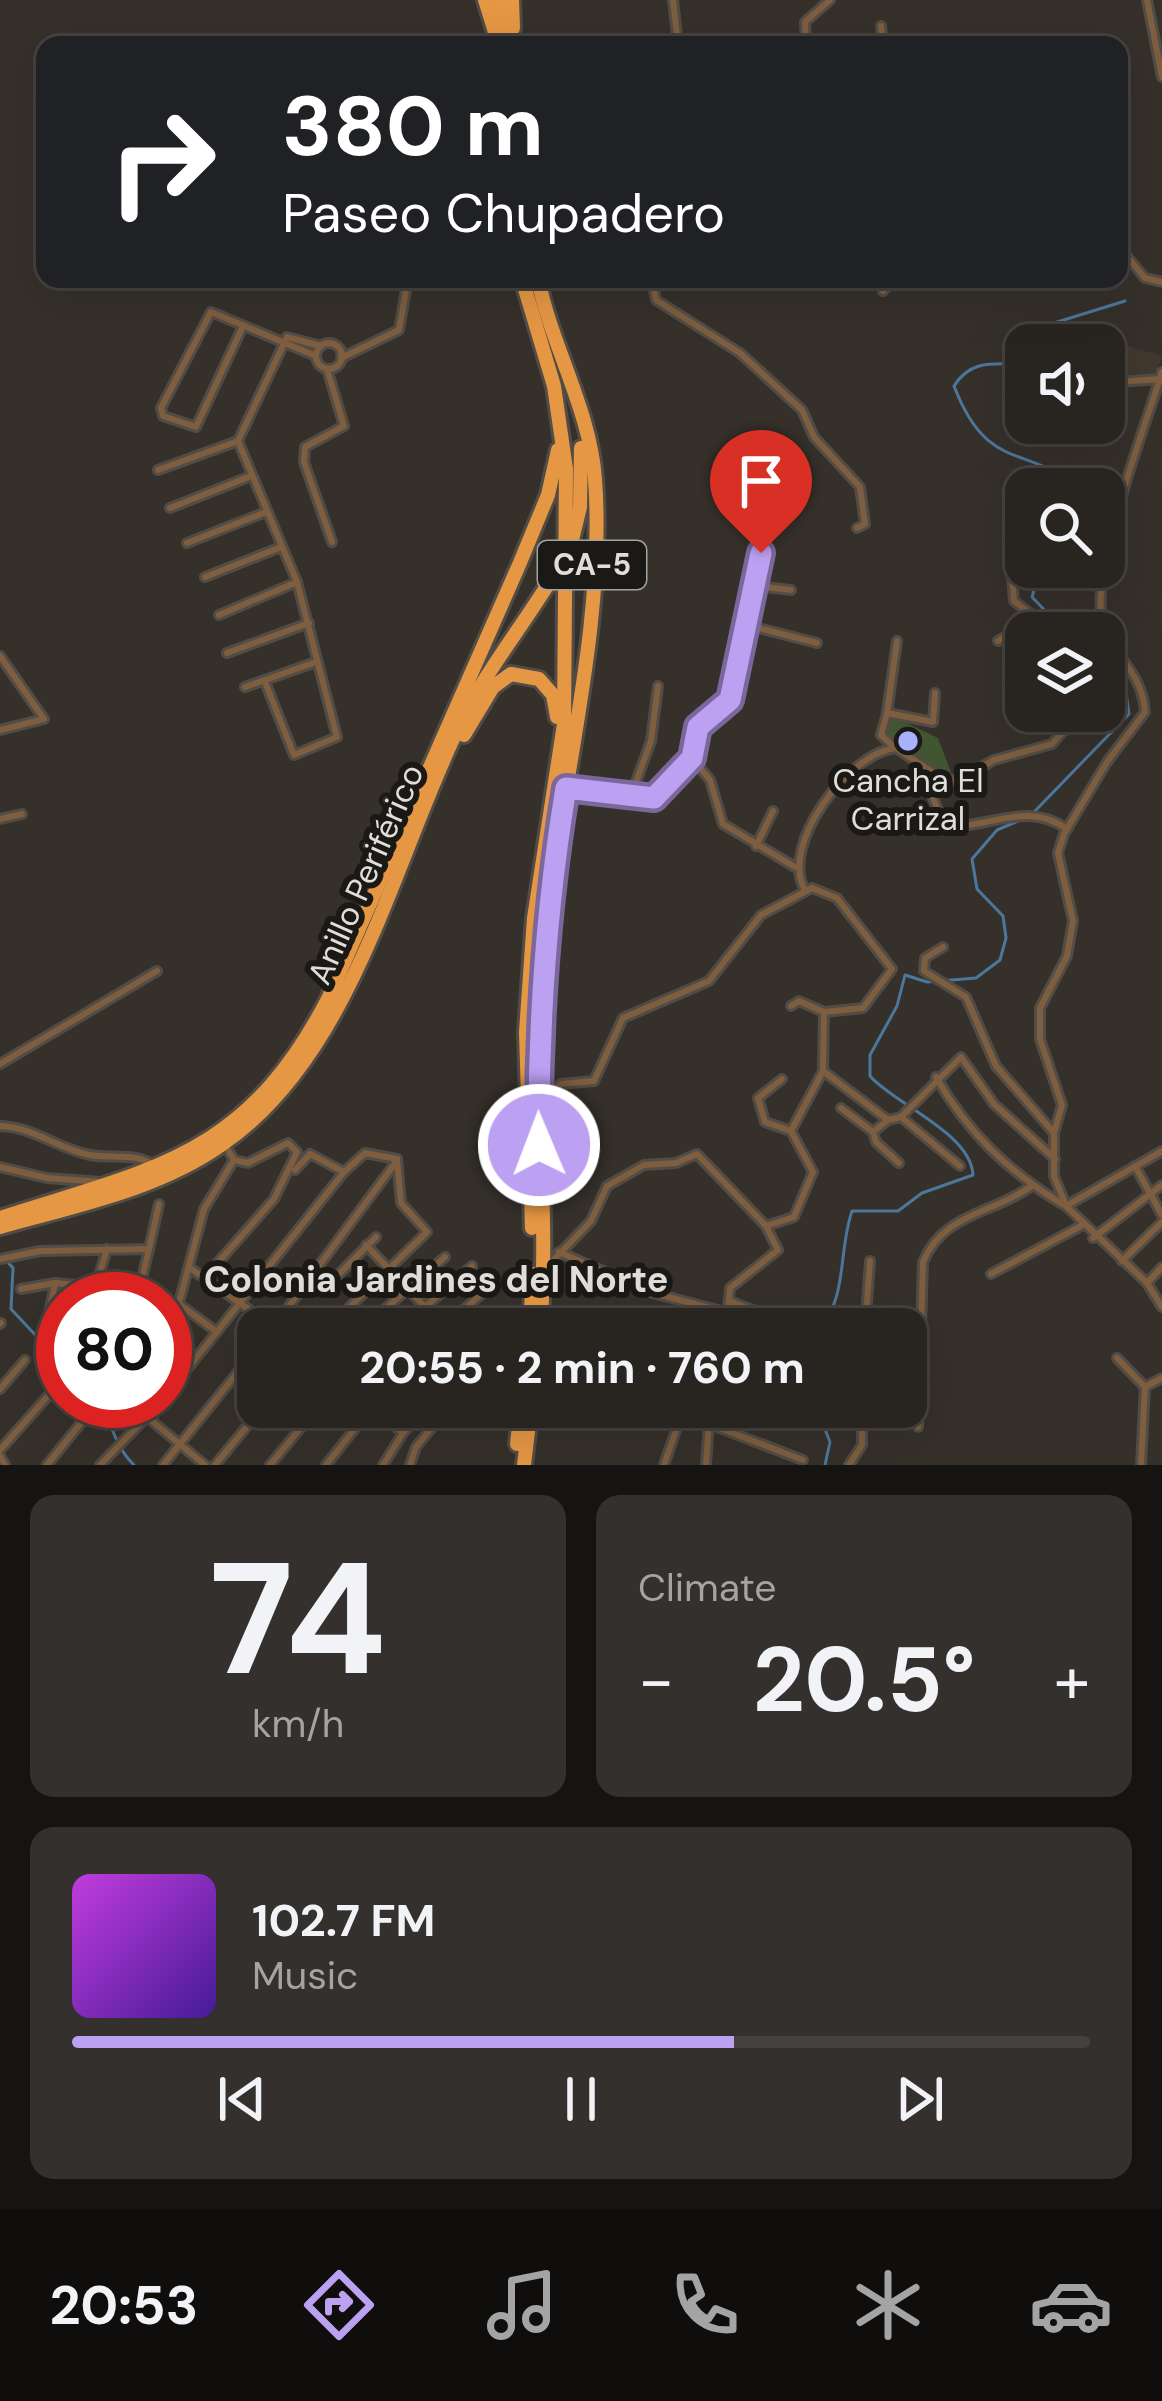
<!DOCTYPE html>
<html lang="en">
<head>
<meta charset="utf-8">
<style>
  :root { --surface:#282420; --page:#34302d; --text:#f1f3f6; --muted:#a5a4a5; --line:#44413e; --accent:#bca0f2 }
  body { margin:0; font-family:"DM Sans",sans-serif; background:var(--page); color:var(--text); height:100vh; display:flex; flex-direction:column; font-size:45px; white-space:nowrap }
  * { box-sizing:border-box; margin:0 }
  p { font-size:39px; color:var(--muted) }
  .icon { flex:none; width:66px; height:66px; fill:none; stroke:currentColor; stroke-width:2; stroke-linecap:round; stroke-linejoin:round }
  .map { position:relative; height:1465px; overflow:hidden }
  .side { display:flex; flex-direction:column; gap:30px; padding:30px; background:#161412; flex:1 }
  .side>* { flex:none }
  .hud { position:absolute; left:36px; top:36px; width:1092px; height:252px; border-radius:24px; box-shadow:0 12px 48px #0002,0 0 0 3px var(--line); background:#202124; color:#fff; overflow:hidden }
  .fabs { position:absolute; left:1005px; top:324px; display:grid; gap:24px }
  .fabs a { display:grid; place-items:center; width:120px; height:120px; border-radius:24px; background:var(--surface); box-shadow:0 12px 48px #0002,0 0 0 3px var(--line); font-size:60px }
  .speed { position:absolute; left:36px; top:1272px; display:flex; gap:24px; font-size:60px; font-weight:700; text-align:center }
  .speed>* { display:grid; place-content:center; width:156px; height:156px; border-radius:50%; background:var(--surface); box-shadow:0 12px 48px #0002,0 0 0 3px var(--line); line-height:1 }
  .speed .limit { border:18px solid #d22; background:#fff; color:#111 }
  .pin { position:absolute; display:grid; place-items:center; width:102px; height:102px; color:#fff; margin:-123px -51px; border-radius:50% 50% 50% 0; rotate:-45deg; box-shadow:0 0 12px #0007 }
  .pin .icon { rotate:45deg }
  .me { position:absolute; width:132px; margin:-66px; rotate:359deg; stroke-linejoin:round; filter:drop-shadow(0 0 9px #0008) }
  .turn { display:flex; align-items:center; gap:42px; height:252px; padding:0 48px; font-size:54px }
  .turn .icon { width:156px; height:156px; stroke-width:2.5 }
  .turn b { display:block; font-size:84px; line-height:102px }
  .big { font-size:90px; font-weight:700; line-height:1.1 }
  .side .tile { flex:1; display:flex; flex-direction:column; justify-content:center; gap:18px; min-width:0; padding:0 42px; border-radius:24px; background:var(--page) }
  .side .dial { align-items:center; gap:0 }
  .dial b { font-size:156px; line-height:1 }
  .song { display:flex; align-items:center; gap:36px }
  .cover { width:144px; height:144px; border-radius:18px; background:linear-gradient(135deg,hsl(290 70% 55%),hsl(260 70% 35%)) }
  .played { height:12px; border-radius:6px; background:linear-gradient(90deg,var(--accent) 65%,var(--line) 65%) }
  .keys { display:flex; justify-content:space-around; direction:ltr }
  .heat { display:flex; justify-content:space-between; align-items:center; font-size:66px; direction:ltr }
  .side .tiles { flex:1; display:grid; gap:30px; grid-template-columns:1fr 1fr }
  .tile:last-child { grid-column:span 2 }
  .trip { position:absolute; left:237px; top:1308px; width:690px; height:120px; border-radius:24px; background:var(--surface); box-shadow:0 12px 48px #0002,0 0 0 3px var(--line); font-weight:700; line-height:120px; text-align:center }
  .tab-bar { display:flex; height:192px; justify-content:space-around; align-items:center; background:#100e0d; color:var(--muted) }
  .tab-bar .icon { width:84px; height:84px }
  .tab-bar .active { color:var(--accent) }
  .tab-bar b { font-size:54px; color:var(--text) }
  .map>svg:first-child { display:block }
  .built { fill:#41392d }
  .green { fill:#425532 }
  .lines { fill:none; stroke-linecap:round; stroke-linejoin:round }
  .stream { stroke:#4c779c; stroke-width:3 }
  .street-casing { stroke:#514c46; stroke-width:12 }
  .highway-casing { stroke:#514c46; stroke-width:20 }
  .street { stroke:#7e5e3f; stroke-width:6 }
  .highway { stroke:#e69744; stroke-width:14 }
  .highway-bridge-casing { stroke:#514c46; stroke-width:20; stroke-linecap:butt }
  .highway-bridge { stroke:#e69744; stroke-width:14 }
  .route-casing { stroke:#7a689d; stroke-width:30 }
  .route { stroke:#bca0f2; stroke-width:21 }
  .poi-dot { fill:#a9b0fc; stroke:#1b1916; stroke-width:4.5 }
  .labels { text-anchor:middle; stroke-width:12; stroke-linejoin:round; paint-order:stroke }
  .shield { fill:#1b1916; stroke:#a6a39f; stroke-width:3 }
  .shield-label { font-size:30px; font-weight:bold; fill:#e1deda }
  .poi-label { font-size:33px; fill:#e1deda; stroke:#1b1916 }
  .street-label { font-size:33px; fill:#e1deda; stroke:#1b1916 }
  .neighbourhood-label { font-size:36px; font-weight:bold; fill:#e1deda; stroke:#1b1916 }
</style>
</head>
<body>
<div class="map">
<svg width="1162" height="1465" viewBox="0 0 1162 1465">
  <rect width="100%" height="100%" fill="#35302a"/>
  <path class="built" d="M1105,339L1162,356L1154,378H1104Z"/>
  <path class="green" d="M890,715L938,738L953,778L884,741Z"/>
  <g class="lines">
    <g class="stream">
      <path d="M1040,345L1054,323L1125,301"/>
      <path d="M1026,364C998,365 972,357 954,386C988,474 1025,443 1081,489"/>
      <path d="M1057,567L1038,577L1032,597L1055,621L1084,633"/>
      <path d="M1035,811L1129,714L1125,686L1104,652"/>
      <path d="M5,1259L13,1268L11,1309L40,1340L44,1356L63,1368"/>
      <path d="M820,1329C848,1294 838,1252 852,1211H898L922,1193L973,1175C971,1133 894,1104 870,1076V1055L897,1006L905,975L927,982L976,978L1000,960L1006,938L1003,916L977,889L972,859L997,830L1025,818"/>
      <path d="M95,1401C114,1419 111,1443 134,1465"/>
      <path d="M816,1407L830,1442L825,1465"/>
    </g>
    <defs>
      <g id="street">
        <path d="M673,0L678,45"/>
        <path d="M1147,0L1162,77"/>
        <path d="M881,26L883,45"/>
        <path d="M806,45L805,22L830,0"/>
        <path d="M1119,247L1145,278L1162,282"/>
        <path d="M652,279L656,300L740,353L802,410L814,437L860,487L865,524L857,528"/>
        <path d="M936,281V279"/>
        <path d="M883,291L894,279"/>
        <path d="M243,326L196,427L163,416L161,408L211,312L316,356"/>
        <circle cx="329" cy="356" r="13"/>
        <path d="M341,358L399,330L408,279"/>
        <path d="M327,369L344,426L305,447L304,462L332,542"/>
        <path d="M1162,372C1144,431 1091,565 1102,622C1108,653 1142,668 1145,712L1107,762L1064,834L1058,853L1073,921L1067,956L1040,1008V1039L1062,1105L1054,1133V1176L1066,1206L1147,1283L1162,1307"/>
        <path d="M1104,383L1160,379"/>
        <path d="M158,470L238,441"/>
        <path d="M1017,504L1026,503"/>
        <path d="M170,508L251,476"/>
        <path d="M187,543L266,512"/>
        <path d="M1011,562L1014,601L1036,618L1075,633"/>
        <path d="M205,577L281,547"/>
        <path d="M755,586L791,590"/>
        <path d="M219,615L297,582"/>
        <path d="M747,625L817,643"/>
        <path d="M998,641L1036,618"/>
        <path d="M227,653L309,623"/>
        <path d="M0,656L44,719L0,730"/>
        <path d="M265,682L294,755L337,737L297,582L238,441L287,337L321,346"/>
        <path d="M245,687L316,662"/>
        <path d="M887,713L897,641"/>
        <path d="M893,746L881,735L887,713L933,722L935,693"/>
        <path d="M692,758L698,727L730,700L761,553"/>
        <path d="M692,758L710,780L723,824L795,867"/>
        <path d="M938,776L956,781L994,760L1052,744L1081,711"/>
        <path d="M569,788L654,798L692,758"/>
        <path d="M630,798L651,741L658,686"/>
        <path d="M0,819L22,814"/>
        <path d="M756,846L773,811"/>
        <path d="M805,890C779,846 848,753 896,748L938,776L932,795L944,826C990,829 1026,800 1067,829"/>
        <path d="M943,947L925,958L924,971L966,997L996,1066L1054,1133"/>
        <path d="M791,1006L799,1001L824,1012"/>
        <path d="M0,1064L157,971"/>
        <path d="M823,1071L888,1120L901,1117L961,1057L994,1104L1055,1159"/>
        <path d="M936,1077C968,1133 1008,1171 1062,1204"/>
        <path d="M782,1079L758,1098L765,1122L791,1131"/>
        <path d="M541,1100L561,1084L594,1081L623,1018L709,981L761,915L812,888L837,898L892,969L863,1008L824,1012L823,1071L791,1131L813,1172L794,1217L766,1226"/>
        <path d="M841,1108L873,1132L888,1120"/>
        <path d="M901,1117L960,1166"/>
        <path d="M0,1126C34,1127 58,1149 90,1155C111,1159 138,1152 154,1166"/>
        <path d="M873,1132L876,1142L899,1163"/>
        <path d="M1135,1166L1162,1215"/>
        <path d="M0,1167L47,1178L101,1182"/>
        <path d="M295,1170L310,1154L344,1172L365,1153L397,1159"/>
        <path d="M1066,1206L1162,1151"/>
        <path d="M1093,1238L1162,1185"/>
        <path d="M366,1245L446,1329"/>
        <path d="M559,1252L653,1293L729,1313"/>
        <path d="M0,1259L40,1251L149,1249L159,1204"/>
        <path d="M1122,1261L1162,1222"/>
        <path d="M190,1268L274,1327"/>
        <path d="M545,1269L591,1221L607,1186L644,1165L676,1163L697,1154L766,1226L778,1250L730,1288L726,1329"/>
        <path d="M991,1274L1081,1226"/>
        <path d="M207,1275L274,1199L297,1152L288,1143L248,1163L234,1160"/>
        <path d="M1147,1283L1162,1267"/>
        <path d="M329,1284L376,1237"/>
        <path d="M21,1289L55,1283L96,1287"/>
        <path d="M92,1299L107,1249"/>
        <path d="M137,1299L149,1249"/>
        <path d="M730,1301L801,1329"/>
        <path d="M179,1304L217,1332"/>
        <path d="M48,1319L55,1283"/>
        <path d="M371,1321L445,1257"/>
        <path d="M0,1324L1,1323"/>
        <path d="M444,1328L490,1286"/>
        <path d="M272,1329L396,1162"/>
        <path d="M327,1329L427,1232L401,1203L397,1159"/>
        <path d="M400,1329L472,1266"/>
        <path d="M865,1329L870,1261"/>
        <path d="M165,1355L204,1209L234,1160L224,1143"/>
        <path d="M1117,1358L1145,1387"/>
        <path d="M0,1389L25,1360"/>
        <path d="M165,1397L344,1172"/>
        <path d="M153,1401V1422L205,1465"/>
        <path d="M371,1407L403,1433L425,1407"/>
        <path d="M778,1407L813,1421"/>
        <path d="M819,1407H848"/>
        <path d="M709,1424L803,1460"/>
        <path d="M918,1427L923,1262C944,1212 994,1214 1033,1185"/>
        <path d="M0,1450L63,1379"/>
        <path d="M0,1456L5,1465"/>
        <path d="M47,1465L93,1408"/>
        <path d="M100,1465L162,1401"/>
        <path d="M163,1465L258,1347"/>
        <path d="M215,1465L263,1407"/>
        <path d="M270,1465L318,1407"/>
        <path d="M326,1465L372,1407"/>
        <path d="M383,1465L403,1433"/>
        <path d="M410,1465L416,1447L449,1407"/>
        <path d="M664,1465L684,1407"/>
        <path d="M706,1465L710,1407"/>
        <path d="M849,1465L862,1445V1407"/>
        <path d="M1141,1465L1145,1387L1162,1378"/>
      </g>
      <g id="highway">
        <path d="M485,0L499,45"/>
        <path d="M499,0L512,45"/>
        <path d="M512,0L513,28"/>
        <path d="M522,279L554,386L566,469L564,724L534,918L526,1032L532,1228"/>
        <path d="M538,279C552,347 590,410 595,479C607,640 550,822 540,984C533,1099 550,1215 540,1329"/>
        <path d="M571,544L580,507L581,448"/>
        <path d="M464,735L493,687L511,674L539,679L553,695L557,717"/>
        <path d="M0,1218C155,1168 246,1157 328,999L519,565L548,495L558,450"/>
        <path d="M0,1227C74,1206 157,1190 221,1145C353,1056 393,859 461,722C488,667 527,621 558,568"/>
        <path d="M530,1329L533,1274"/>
        <path d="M517,1444L521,1407"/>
        <path d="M524,1465L531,1407"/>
      </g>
    </defs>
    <use href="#street" class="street-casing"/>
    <use href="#highway" class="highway-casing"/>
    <use href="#street" class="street"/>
    <use href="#highway" class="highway"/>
    <defs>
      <path id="highway-bridge" d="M558,568L571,544"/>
    </defs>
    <use href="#highway-bridge" class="highway-bridge-casing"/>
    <use href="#highway-bridge" class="highway-bridge"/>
  </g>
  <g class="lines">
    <defs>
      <path id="route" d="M539,1145C538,1023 546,908 566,788L654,798L692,758L698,727L730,700L761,553"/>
    </defs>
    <use href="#route" class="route-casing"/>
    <use href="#route" class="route"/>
  </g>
  <circle class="poi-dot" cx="908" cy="741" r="12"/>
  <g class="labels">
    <rect class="shield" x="538" y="541" width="108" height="48" rx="9"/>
    <g class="shield-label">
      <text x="592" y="575">CA-5</text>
    </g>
    <g class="poi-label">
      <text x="908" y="792">Cancha El<tspan x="908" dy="38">Carrizal</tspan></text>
    </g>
    <g class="street-label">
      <text transform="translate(365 874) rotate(-66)" y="12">Anillo Periférico</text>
    </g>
    <g class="neighbourhood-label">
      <text x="436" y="1292">Colonia Jardines del Norte</text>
    </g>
  </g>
</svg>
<div class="fabs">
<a><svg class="icon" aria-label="sound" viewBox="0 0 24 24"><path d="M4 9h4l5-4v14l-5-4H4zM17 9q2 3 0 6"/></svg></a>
<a><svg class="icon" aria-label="search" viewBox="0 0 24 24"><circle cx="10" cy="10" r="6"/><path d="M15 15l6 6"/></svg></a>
<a><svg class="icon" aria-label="layers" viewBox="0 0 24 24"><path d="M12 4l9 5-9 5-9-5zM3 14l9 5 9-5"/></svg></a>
</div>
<div class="speed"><div class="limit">80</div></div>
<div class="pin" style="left:761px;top:553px;background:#d93025"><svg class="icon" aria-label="arrive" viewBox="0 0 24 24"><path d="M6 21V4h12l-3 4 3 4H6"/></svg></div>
<svg class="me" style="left:539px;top:1145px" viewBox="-20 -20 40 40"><circle r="17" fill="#bca0f2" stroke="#fff" stroke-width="3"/><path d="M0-11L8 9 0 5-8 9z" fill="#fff"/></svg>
<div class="trip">20:55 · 2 min · 760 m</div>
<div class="hud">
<div class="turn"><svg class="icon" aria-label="right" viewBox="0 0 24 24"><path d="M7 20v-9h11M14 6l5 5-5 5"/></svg><div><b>380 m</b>Paseo Chupadero</div></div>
</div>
</div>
<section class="side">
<div class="tiles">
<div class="tile dial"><b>74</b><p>km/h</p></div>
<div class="tile"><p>Climate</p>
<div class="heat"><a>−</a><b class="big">20.5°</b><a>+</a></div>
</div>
<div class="tile">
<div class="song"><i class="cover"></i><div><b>102.7 FM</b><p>Music</p></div></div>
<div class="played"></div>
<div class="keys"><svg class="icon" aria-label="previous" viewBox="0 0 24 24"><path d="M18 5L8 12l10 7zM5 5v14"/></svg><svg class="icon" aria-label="pause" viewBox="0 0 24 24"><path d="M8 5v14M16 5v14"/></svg><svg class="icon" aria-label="next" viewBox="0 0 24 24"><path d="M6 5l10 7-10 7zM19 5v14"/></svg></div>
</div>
</div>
</section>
<nav class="tab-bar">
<b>20:53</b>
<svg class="icon active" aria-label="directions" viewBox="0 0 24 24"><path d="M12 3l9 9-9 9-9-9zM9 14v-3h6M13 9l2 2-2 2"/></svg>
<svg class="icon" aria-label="music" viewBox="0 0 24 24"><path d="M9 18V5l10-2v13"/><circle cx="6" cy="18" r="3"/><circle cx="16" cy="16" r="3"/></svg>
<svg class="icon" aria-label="phone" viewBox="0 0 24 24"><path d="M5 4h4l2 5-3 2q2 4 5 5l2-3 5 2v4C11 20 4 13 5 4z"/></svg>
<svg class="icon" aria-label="climate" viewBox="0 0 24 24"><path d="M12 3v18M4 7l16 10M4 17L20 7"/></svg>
<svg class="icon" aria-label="car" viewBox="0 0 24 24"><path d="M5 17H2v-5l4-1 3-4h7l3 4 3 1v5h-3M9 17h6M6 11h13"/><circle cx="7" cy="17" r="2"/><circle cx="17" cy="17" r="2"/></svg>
</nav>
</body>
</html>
